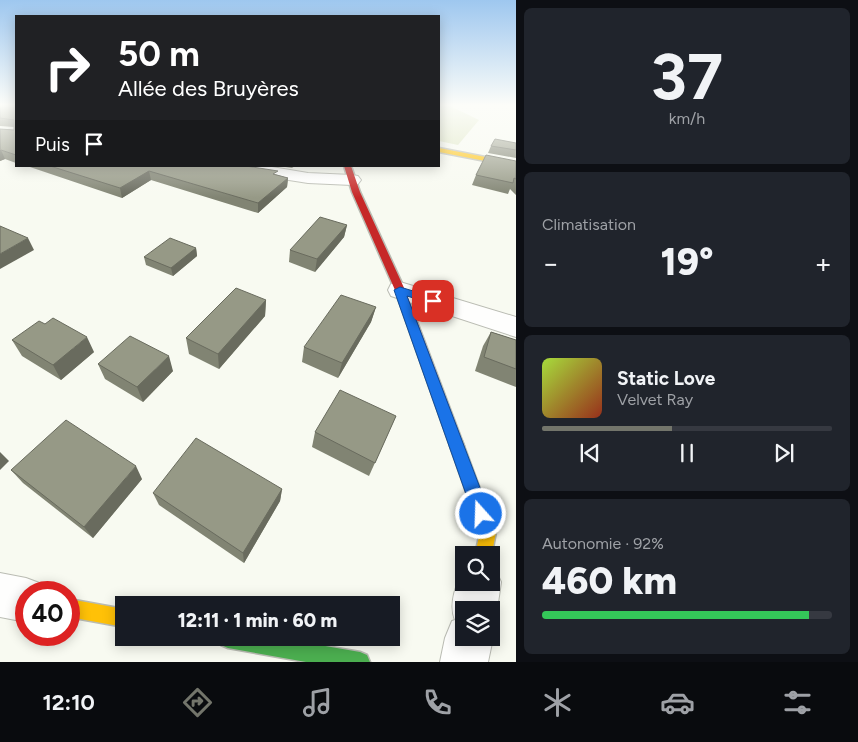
<!DOCTYPE html>
<html lang="fr">
<head>
<meta charset="utf-8">
<style>
  :root { --surface:#171b24; --page:#20242c; --text:#f1f3f6; --muted:#9ea1a6; --line:#363941; --accent:#73756b }
  body { margin:0; font-family:Figtree,sans-serif; background:var(--page); color:var(--text); height:100vh; display:flex; flex-direction:column; font-size:19px; white-space:nowrap }
  * { box-sizing:border-box; margin:0 }
  p { font-size:16px; color:var(--muted) }
  .icon { flex:none; width:28px; height:28px; fill:none; stroke:currentColor; stroke-width:2; stroke-linecap:round; stroke-linejoin:round }
  .map { position:relative; flex:1; overflow:hidden }
  .sheet { display:flex; flex-direction:column; gap:8px; padding:8px; background:#0d0f14; width:342px }
  .sheet>* { flex:none }
  .top-card { position:absolute; left:15px; top:15px; width:425px; height:152px; border-radius:0px; box-shadow:0 2px 12px #0003; background:#202124; color:#fff; overflow:hidden }
  .fabs { position:absolute; left:455px; top:546px; display:grid; gap:10px }
  .fabs a { display:grid; place-items:center; width:45px; height:45px; border-radius:0px; background:var(--surface); box-shadow:0 2px 12px #0003; font-size:25px }
  .speed { position:absolute; left:15px; top:581px; display:flex; gap:10px; font-size:25px; font-weight:700; text-align:center }
  .speed>* { display:grid; place-content:center; width:65px; height:65px; border-radius:50%; background:var(--surface); box-shadow:0 2px 12px #0003; line-height:1 }
  .speed .limit { border:8px solid #d22; background:#fff; color:#111 }
  .pin { position:absolute; display:grid; place-items:center; width:42px; height:42px; color:#fff; margin:-21px; border-radius:10px; box-shadow:0 2px 8px #0006 }
  .me { position:absolute; width:55px; margin:-28px; rotate:340deg; stroke-linejoin:round; filter:drop-shadow(0 0 4px #0008) }
  .turn { display:flex; align-items:center; gap:18px; height:105px; padding:0 20px; font-size:22px }
  .turn .icon { width:65px; height:65px; stroke-width:2.5 }
  .turn b { display:block; font-size:35px; line-height:42px }
  .then { display:flex; align-items:center; height:48px; padding:0 20px; background:#0003; gap:10px; font-size:19px }
  .big { font-size:38px; font-weight:800; line-height:1.1 }
  .sheet .card { flex:1; display:flex; flex-direction:column; justify-content:center; gap:8px; min-width:0; padding:0 18px; border-radius:8px; background:var(--page) }
  .sheet .dial { align-items:center; gap:0 }
  .dial b { font-size:65px; line-height:1 }
  .song { display:flex; align-items:center; gap:15px }
  .cover { width:60px; height:60px; border-radius:8px; background:linear-gradient(135deg,hsl(80 70% 55%),hsl(10 70% 35%)) }
  .played { height:5px; border-radius:2px; background:linear-gradient(90deg,var(--accent) 45%,var(--line) 45%) }
  .keys { display:flex; justify-content:space-around; direction:ltr }
  .heat { display:flex; justify-content:space-between; align-items:center; font-size:28px; direction:ltr }
  .charge { height:8px; border-radius:4px; background:linear-gradient(90deg,#34c759 92%,var(--line) 0) }
  .trip { position:absolute; left:115px; top:596px; width:285px; height:50px; border-radius:0px; background:var(--surface); box-shadow:0 2px 12px #0003; font-weight:800; line-height:50px; text-align:center }
  .menu { display:flex; height:80px; justify-content:space-around; align-items:center; background:#090b0e; color:var(--muted) }
  .menu .icon { width:35px; height:35px }
  .menu .current { color:var(--accent) }
  .menu b { font-size:22px; color:var(--text) }
  main { display:flex; flex:1; min-height:0 }
  .map>svg:first-child { display:block }
  .green { fill:#dde5c1 }
  .lines { fill:none; stroke-linecap:round; stroke-linejoin:round }
  .street-casing { stroke:#babcb3; stroke-width:2 }
  .fast-casing { stroke:#babcb3; stroke-width:3 }
  .slow-casing { stroke:#babcb3; stroke-width:3 }
  .jam-casing { stroke:#babcb3; stroke-width:3 }
  .street { fill:#fefefd; fill-rule:evenodd }
  .fast { fill:#4caf50; fill-rule:evenodd }
  .slow { fill:#ffc107; fill-rule:evenodd }
  .jam { fill:#c62828; fill-rule:evenodd }
  .wall { fill:#818473 }
  .shaded-wall { fill:#696b5e }
  .building { fill:#969986; stroke:#696b5e }
  .route { fill:#1a73e8; stroke:#114b97 }
</style>
</head>
<body>
<main>
<div class="map">
<svg width="516" height="662" viewBox="0 0 516 662">
  <rect width="100%" height="100%" fill="#f8faf1"/>
  <path class="green" d="M439,105H448L479,120L458,145L439,141Z"/>
  <g class="lines">
    <defs>
      <g id="street">
        <path d="M224,166H266L308,173L352,175L358,176L361,180L358,184L352,185L308,183L232,171L226,170Z"/>
        <path d="M400,282L516,317V337L391,296L388,290L391,284Z"/>
        <path d="M491,565L494,567L501,582L497,610L491,623V610H464V638H491V634L493,638L488,662H440L445,638L452,621L455,620C448,603 457,583 464,567V582H491Z"/>
        <path d="M0,573L26,578L42,584L45,592H26V622L0,617Z"/>
      </g>
      <path id="fast" d="M218,638H279L360,652L367,655L370,662H306L228,648L221,645Z"/>
      <g id="slow">
        <path d="M439,148L516,163V167L439,152Z"/>
        <path d="M457,439L462,441L464,446L496,532L491,558V555H475L480,532L450,446L452,441Z"/>
        <path d="M69,599L124,609V627L69,617Z"/>
      </g>
      <path id="jam" d="M344,166H351L360,192L405,290L464,446L462,451L457,453L452,451L450,446L395,290L352,192Z"/>
    </defs>
    <use href="#street" class="street-casing"/>
    <use href="#fast" class="fast-casing"/>
    <use href="#slow" class="slow-casing"/>
    <use href="#jam" class="jam-casing"/>
    <use href="#street" class="street"/>
    <use href="#fast" class="fast"/>
    <use href="#slow" class="slow"/>
    <use href="#jam" class="jam"/>
  </g>
  <g class="wall">
    <path d="M0,105H16V163L5,159L0,161V129L14,130V127L0,126Z"/>
    <path d="M516,143V158L488,153L491,146Z"/>
    <path d="M516,161V195L510,189L508,194L472,185L476,175Z"/>
    <path d="M27,166H246L288,178L287,187L258,213L151,180L122,198Z"/>
    <path d="M279,166H295L292,168Z"/>
    <path d="M347,225L344,237L315,272L289,262L290,250Z"/>
    <path d="M196,248L197,256L173,276L146,265L144,257Z"/>
    <path d="M266,300L265,316L219,369L189,354L186,338Z"/>
    <path d="M376,307L371,322L338,378L302,362L304,347Z"/>
    <path d="M491,332L516,340V387L475,371L483,346Z"/>
    <path d="M12,340L94,352L61,380L22,356Z"/>
    <path d="M98,364L173,371L143,402L105,379Z"/>
    <path d="M396,416L369,476L312,447L315,432Z"/>
    <path d="M11,470L142,479L93,538L23,483Z"/>
    <path d="M282,489L280,501L244,563L159,505L153,493Z"/>
  </g>
  <g class="shaded-wall">
    <path d="M1,150L5,159L0,161V151Z"/>
    <path d="M149,171L151,180L122,198L120,188Z"/>
    <path d="M288,178L287,187L258,213V203Z"/>
    <path d="M347,225L344,237L315,272L317,259Z"/>
    <path d="M28,238L34,250L0,269V254Z"/>
    <path d="M196,248L197,256L173,276L171,268Z"/>
    <path d="M266,300L265,316L219,369L218,354Z"/>
    <path d="M376,307L371,322L338,378L342,363Z"/>
    <path d="M87,337L94,352L61,380L53,365Z"/>
    <path d="M169,356L173,371L143,402L137,387Z"/>
    <path d="M0,452L9,461L0,470Z"/>
    <path d="M136,466L142,479L93,538L84,527Z"/>
    <path d="M282,489L280,501L244,563L243,553Z"/>
  </g>
  <g class="building">
    <path d="M0,105H16V155L1,150L0,151V129L14,130V120L0,118Z"/>
    <path d="M495,139L516,143V150L491,146Z"/>
    <path d="M486,155L516,161V179L514,178L513,183L476,175Z"/>
    <path d="M50,166H246L278,171L273,174L288,178L258,203L149,171L120,188Z"/>
    <path d="M320,217L347,225L317,259L290,250Z"/>
    <path d="M0,226L28,238L0,254Z"/>
    <path d="M170,238L196,248L171,268L144,257Z"/>
    <path d="M236,288L266,300L218,354L186,338Z"/>
    <path d="M341,295L376,307L342,363L304,347Z"/>
    <path d="M53,318L87,337L53,365L12,340L39,321L45,324Z"/>
    <path d="M491,332L516,340V369L484,357Z"/>
    <path d="M130,336L169,356L137,387L98,364Z"/>
    <path d="M340,390L396,416L375,463L315,432Z"/>
    <path d="M66,420L136,466L84,527L11,470Z"/>
    <path d="M196,438L282,489L243,553L153,493Z"/>
  </g>
  <linearGradient id="sky" x2="0" y2="1"><stop stop-color="#9ec7ef"/><stop offset="0.53" stop-color="#fcfdf9"/><stop offset="1" stop-color="#fcfdf9" stop-opacity="0"/></linearGradient>
  <rect width="516" height="198" fill="url(#sky)"/>
  <path class="route" d="M400,287L436,298L438,301L433,304L407,296L490,514L487,519L481,522L476,519L473,514L394,290Z"/>
</svg>
<div class="fabs">
<a><svg class="icon" aria-label="search" viewBox="0 0 24 24"><circle cx="10" cy="10" r="6"/><path d="M15 15l6 6"/></svg></a>
<a><svg class="icon" aria-label="layers" viewBox="0 0 24 24"><path d="M12 4l9 5-9 5-9-5zM3 14l9 5 9-5"/></svg></a>
</div>
<div class="speed"><div class="limit">40</div></div>
<div class="pin" style="left:433px;top:301px;background:#d93025"><svg class="icon" aria-label="arrive" viewBox="0 0 24 24"><path d="M6 21V4h12l-3 4 3 4H6"/></svg></div>
<svg class="me" style="left:481px;top:514px" viewBox="-20 -20 40 40"><circle r="17" fill="#1a73e8" stroke="#fff" stroke-width="3"/><path d="M0-11L8 9 0 5-8 9z" fill="#fff"/></svg>
<div class="trip">12:11 · 1 min · 60 m</div>
<div class="top-card">
<div class="turn"><svg class="icon" aria-label="right" viewBox="0 0 24 24"><path d="M7 20v-9h11M14 6l5 5-5 5"/></svg><div><b>50 m</b>Allée des Bruyères</div></div>
<div class="then">Puis<svg class="icon" aria-label="arrive" viewBox="0 0 24 24"><path d="M6 21V4h12l-3 4 3 4H6"/></svg></div>
</div>
</div>
<section class="sheet">
<div class="card dial"><b>37</b><p>km/h</p></div>
<div class="card"><p>Climatisation</p>
<div class="heat"><a>−</a><b class="big">19°</b><a>+</a></div>
</div>
<div class="card">
<div class="song"><i class="cover"></i><div><b>Static Love</b><p>Velvet Ray</p></div></div>
<div class="played"></div>
<div class="keys"><svg class="icon" aria-label="previous" viewBox="0 0 24 24"><path d="M18 5L8 12l10 7zM5 5v14"/></svg><svg class="icon" aria-label="pause" viewBox="0 0 24 24"><path d="M8 5v14M16 5v14"/></svg><svg class="icon" aria-label="next" viewBox="0 0 24 24"><path d="M6 5l10 7-10 7zM19 5v14"/></svg></div>
</div>
<div class="card"><p>Autonomie · 92%</p><b class="big">460 km</b><div class="charge"></div></div>
</section>
</main>
<nav class="menu">
<b>12:10</b>
<svg class="icon current" aria-label="directions" viewBox="0 0 24 24"><path d="M12 3l9 9-9 9-9-9zM9 14v-3h6M13 9l2 2-2 2"/></svg>
<svg class="icon" aria-label="music" viewBox="0 0 24 24"><path d="M9 18V5l10-2v13"/><circle cx="6" cy="18" r="3"/><circle cx="16" cy="16" r="3"/></svg>
<svg class="icon" aria-label="phone" viewBox="0 0 24 24"><path d="M5 4h4l2 5-3 2q2 4 5 5l2-3 5 2v4C11 20 4 13 5 4z"/></svg>
<svg class="icon" aria-label="climate" viewBox="0 0 24 24"><path d="M12 3v18M4 7l16 10M4 17L20 7"/></svg>
<svg class="icon" aria-label="car" viewBox="0 0 24 24"><path d="M5 17H2v-5l4-1 3-4h7l3 4 3 1v5h-3M9 17h6M6 11h13"/><circle cx="7" cy="17" r="2"/><circle cx="17" cy="17" r="2"/></svg>
<svg class="icon" aria-label="filters" viewBox="0 0 24 24"><path d="M4 7h16M4 17h16"/><circle cx="9" cy="7" r="2"/><circle cx="15" cy="17" r="2"/></svg>
</nav>
</body>
</html>
